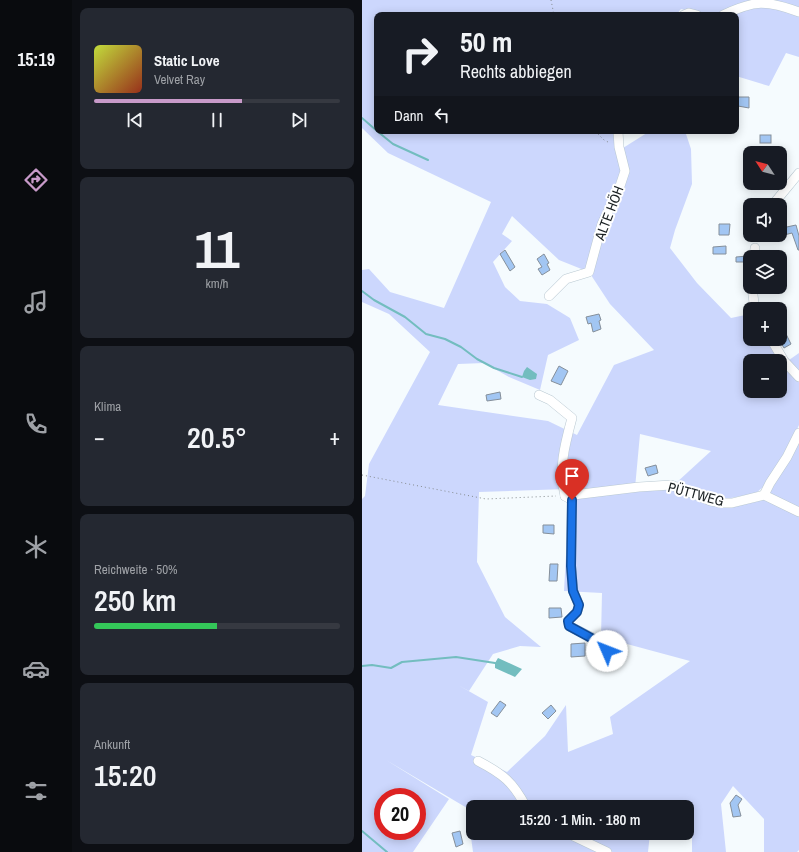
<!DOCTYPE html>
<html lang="de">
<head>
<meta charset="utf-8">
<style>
  :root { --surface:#171b24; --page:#242831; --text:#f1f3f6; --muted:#9ea1a6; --line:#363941; --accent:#c89ac9 }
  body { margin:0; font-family:"Archivo Narrow",sans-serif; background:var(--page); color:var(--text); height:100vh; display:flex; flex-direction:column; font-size:15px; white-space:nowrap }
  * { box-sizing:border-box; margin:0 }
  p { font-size:13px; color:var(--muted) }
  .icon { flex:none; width:22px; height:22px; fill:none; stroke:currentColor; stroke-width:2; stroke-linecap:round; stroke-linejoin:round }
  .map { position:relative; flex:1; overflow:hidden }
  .details { display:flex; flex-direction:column; gap:8px; padding:8px; background:#0d0f14; width:290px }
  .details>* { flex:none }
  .hud { position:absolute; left:12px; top:12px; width:365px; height:122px; border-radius:8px; box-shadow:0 2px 10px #0003; background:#171b24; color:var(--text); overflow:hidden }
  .needle { width:26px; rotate:306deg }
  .tools { position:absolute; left:381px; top:146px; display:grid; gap:8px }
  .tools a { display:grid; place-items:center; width:44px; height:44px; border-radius:8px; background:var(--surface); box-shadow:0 2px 10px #0003; font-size:20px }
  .speed { position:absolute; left:12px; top:788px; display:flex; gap:8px; font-size:20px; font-weight:700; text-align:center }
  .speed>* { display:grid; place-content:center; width:52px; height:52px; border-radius:50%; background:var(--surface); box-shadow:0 2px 10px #0003; line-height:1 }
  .speed .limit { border:6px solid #d22; background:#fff; color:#111 }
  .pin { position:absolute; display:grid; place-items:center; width:34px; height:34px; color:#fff; margin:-41px -17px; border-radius:50% 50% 50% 0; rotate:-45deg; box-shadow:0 0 4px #0007 }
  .pin .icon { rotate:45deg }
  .me { position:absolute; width:44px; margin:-22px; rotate:314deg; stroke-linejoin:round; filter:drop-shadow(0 0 3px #0008) }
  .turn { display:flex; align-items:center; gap:14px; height:84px; padding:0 20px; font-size:18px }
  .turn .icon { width:52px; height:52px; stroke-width:2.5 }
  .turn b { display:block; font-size:28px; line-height:34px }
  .then { display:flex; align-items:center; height:38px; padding:0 20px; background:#0003; gap:8px; font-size:15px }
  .big { font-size:30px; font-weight:600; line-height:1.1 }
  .details .widget { flex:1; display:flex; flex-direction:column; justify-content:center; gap:6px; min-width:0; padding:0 14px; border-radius:8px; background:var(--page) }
  .details .dial { align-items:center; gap:0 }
  .dial b { font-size:52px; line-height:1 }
  .song { display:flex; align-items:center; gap:12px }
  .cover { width:48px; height:48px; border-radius:6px; background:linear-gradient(135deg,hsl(70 70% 55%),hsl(10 70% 35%)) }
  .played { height:4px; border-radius:2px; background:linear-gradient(90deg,var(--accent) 60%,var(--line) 60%) }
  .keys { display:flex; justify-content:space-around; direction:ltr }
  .heat { display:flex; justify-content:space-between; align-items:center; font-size:22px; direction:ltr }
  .charge { height:6px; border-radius:3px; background:linear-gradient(90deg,#34c759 50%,var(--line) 0) }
  .trip { position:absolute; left:104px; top:800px; width:228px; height:40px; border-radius:8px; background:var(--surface); box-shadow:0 2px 10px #0003; font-weight:600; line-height:40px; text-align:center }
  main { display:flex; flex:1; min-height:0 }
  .tab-bar { display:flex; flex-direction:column; width:72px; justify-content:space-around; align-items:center; background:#090b0e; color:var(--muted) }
  .tab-bar .icon { width:28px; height:28px }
  .tab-bar .selected { color:var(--accent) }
  .tab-bar b { font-size:18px; color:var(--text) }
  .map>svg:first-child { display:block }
  .green { fill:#ccd7fd; fill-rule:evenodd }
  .water { fill:#73bdbf }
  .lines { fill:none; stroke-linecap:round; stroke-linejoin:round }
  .stream { stroke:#73bdbf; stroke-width:2 }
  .building { fill:#a2c6f3; stroke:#858f9a }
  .minor-casing { stroke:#bac9d2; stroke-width:10 }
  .path { stroke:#858b8e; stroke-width:1; stroke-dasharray:1 3; stroke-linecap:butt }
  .minor { stroke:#fff; stroke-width:9 }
  .route-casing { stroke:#114b97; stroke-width:10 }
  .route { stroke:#1a73e8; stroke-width:7 }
  .labels { text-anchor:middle; stroke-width:4; stroke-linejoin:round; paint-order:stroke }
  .street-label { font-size:14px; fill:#181e21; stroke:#fff }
</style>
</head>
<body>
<main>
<nav class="tab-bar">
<b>15:19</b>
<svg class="icon selected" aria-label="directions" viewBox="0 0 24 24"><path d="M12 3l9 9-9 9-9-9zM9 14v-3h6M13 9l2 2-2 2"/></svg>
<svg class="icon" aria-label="music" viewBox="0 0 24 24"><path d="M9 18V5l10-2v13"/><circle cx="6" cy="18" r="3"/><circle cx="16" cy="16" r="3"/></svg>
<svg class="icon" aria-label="phone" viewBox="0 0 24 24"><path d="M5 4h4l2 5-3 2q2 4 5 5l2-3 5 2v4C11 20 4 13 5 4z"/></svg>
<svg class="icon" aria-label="climate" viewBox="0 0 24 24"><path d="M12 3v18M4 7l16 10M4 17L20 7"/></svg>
<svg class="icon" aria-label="car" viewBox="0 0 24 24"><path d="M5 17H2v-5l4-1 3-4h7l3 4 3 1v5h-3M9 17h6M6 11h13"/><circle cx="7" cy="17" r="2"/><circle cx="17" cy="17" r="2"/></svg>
<svg class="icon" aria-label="filters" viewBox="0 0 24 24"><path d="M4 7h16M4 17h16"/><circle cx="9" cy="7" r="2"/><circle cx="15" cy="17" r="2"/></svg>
</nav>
<section class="details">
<div class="widget">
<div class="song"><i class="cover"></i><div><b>Static Love</b><p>Velvet Ray</p></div></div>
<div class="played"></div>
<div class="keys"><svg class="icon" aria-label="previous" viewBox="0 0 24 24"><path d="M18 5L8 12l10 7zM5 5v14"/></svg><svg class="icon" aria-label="pause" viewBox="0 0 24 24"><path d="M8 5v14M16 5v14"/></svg><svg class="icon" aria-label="next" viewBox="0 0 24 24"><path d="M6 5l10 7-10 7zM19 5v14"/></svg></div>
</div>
<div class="widget dial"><b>11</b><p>km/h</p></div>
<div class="widget"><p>Klima</p>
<div class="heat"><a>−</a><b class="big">20.5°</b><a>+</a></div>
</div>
<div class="widget"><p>Reichweite · 50%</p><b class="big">250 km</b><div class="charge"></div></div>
<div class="widget"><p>Ankunft</p><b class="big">15:20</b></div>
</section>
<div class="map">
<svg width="437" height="852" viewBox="0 0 437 852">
  <rect width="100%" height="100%" fill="#f5fbfe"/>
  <path class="green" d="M0,0H437V57L424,53L407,86L374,76V15H343L319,9L314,15H15V131H254L261,148L288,131H323L329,149L330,184L313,230L308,248L335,283L369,318L388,314V339H405L417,361H388V391H418V363L420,365L437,353V425L420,461L406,483L394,493L369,498L368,508L397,501L408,490L437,438V850L435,852H402V819L371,786L359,804L364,852H330V823L325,822V807H111V833H288L286,852H111L105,808L24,760L87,799L51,852H0V499L3,496L7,464L68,352L27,314L0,302V270L7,269L28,292L82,308L129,202L26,153L0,128ZM150,216L197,260L227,272L248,304L292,350L252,365L215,435L186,421L76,405L96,364L122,363L147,377L178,390L186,355L217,340L208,318L185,304L158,301L143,287L131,262L150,241L140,234ZM278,434L349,451L314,483L273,488ZM205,489L207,500L202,591L240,593L239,637L328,661L248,717L251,734L206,752L204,705L183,736L145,772L109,755L126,702L96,685L107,691L131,654L158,646L179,647L143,617L115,562L117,492ZM21,797H55V831H21Z"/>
  <g class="water">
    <path d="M165,367L175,374L174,379L168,380L160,377L162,371Z"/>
    <path d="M136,658L160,669L153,677L133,668V663Z"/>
  </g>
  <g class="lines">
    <g class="stream">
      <path d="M0,118L15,131"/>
      <path d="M15,131L31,144L66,160"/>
      <path d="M0,291L12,300L43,317L64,334L83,339L99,347L115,359L132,368L160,377"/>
      <path d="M0,666L10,665L29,668L40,662L94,657L133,663"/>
      <path d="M0,831L25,852"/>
    </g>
  </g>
  <g class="building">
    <path d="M376,97H387V108L376,106Z"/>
    <rect x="398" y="135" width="11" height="8"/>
    <path d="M357,224H368L367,235H357Z"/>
    <path d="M434,225L437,236V250H436L430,233L422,235L420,228Z"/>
    <path d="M364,246V254H351V247Z"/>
    <path d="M143,250L153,267L148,271L138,254Z"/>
    <path d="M182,254L187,263L185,264L188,270L180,275L176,269L180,267L175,259Z"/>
    <path d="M386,256L388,262H374V257Z"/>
    <path d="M237,314L239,320L237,321L239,329L231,332L229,323L226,324L224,317Z"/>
    <path d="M422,330L429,344L422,348L418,341V332Z"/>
    <path d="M197,366L206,371L199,385L189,381Z"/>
    <path d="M138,392L139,399L125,401L124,395Z"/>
    <path d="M294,465L296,473L286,476L283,468Z"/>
    <path d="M181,525H192V534L181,533Z"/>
    <path d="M188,564H196L195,581H187Z"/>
    <path d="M187,608H199L200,617L187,618Z"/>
    <path d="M223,643V656L209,657V644Z"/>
    <path d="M138,701L144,705L135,717L129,713Z"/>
    <path d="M189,705L194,711L186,719L180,713Z"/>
    <path d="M374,795L380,799L376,805L379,816L371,817L368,803Z"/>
    <path d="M98,831L101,844L94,847L90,833Z"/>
  </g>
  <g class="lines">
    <defs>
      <g id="minor">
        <path d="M322,15L327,13L335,15"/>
        <path d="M361,15C393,0 404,0 437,12"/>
        <path d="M413,202L437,173"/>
        <path d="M392,257L393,248"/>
        <path d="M390,287L392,303L394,309"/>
        <path d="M187,296L204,279L227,272L240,224L257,189L263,171L257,147L256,131"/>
        <path d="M409,339L422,361L437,377"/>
        <path d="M177,395L188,400L210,418C203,444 196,469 203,496L210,500L209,566L211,591L217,605L215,612L206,621L207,626L237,641L246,649L242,654H235"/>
        <path d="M402,495L408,483L425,457L437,433"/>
        <path d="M203,496L277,487L309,485L349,501L360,503H370L402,495L437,512"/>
        <path d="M116,761C141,774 151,782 164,807"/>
        <path d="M205,833L245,852"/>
      </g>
    </defs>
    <use href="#minor" class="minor-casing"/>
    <g class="path">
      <path d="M189,0L192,15"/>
      <path d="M233,131L242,140L248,143"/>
      <path d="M0,475L124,499L194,496"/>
    </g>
    <use href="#minor" class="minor"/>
  </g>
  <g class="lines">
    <defs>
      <path id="route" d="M210,500L209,566L211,591L217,605L215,612L206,621L207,626L244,646L246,649L245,651"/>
    </defs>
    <use href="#route" class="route-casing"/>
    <use href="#route" class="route"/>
  </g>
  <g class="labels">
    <g class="street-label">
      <text transform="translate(247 213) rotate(-69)" y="5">ALTE HÖH</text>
      <text transform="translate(334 494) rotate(15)" y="5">PÜTTWEG</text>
    </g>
  </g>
</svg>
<div class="tools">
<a><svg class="needle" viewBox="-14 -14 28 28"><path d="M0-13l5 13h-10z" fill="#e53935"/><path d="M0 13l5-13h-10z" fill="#9ea1a6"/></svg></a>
<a><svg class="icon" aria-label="sound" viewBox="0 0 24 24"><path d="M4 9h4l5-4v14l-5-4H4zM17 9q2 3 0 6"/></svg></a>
<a><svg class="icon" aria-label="layers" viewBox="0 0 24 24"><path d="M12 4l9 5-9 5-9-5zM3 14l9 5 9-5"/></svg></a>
<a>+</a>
<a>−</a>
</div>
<div class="speed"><div class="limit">20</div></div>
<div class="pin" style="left:210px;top:500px;background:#d93025"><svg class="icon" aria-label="arrive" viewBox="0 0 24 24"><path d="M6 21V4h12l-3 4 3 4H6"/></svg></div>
<svg class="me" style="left:245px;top:651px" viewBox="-20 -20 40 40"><circle r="19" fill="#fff"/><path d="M0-13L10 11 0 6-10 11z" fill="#1a73e8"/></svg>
<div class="trip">15:20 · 1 Min. · 180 m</div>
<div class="hud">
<div class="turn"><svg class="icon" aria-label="right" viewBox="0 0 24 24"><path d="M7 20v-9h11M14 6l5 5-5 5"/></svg><div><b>50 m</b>Rechts abbiegen</div></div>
<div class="then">Dann<svg class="icon" aria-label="left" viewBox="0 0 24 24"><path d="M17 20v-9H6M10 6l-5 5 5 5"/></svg></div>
</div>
</div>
</main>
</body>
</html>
